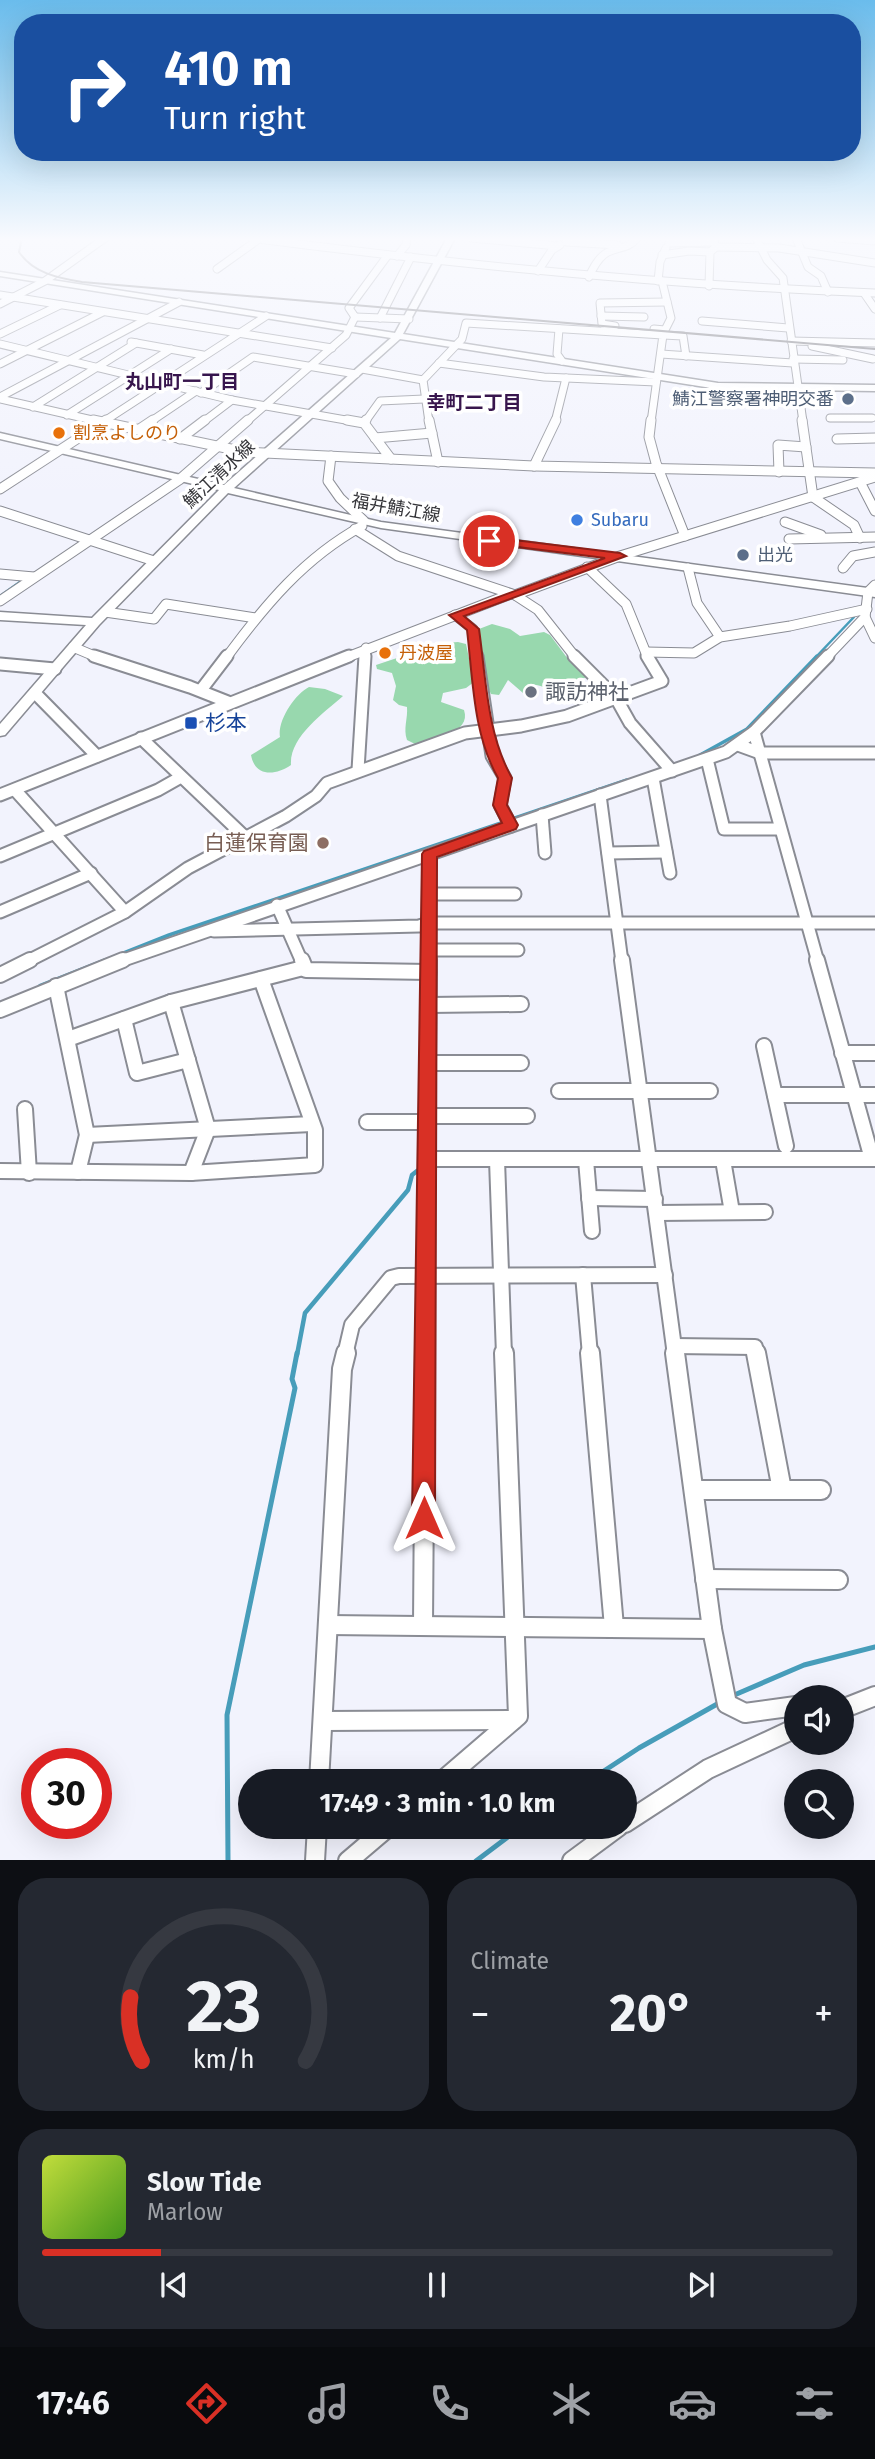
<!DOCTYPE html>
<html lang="en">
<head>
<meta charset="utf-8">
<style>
  :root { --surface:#171b24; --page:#242831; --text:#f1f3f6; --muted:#9ea1a6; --line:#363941; --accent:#d93025 }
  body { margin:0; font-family:"Fira Sans","Noto Sans JP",sans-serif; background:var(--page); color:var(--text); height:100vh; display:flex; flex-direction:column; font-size:26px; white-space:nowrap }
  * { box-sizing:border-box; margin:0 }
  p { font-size:23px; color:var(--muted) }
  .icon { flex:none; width:38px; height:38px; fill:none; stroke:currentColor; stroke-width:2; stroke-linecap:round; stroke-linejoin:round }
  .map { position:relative; height:1860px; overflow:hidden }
  .panel { display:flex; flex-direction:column; gap:18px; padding:18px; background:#0d0f14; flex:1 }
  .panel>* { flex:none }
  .banner { position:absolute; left:14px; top:14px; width:847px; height:147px; border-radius:28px; box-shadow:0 7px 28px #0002; background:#1a4fa0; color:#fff; overflow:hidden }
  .tools { position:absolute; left:784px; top:1685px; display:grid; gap:14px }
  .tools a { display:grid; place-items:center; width:70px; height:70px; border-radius:50%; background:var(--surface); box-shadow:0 7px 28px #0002; font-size:35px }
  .speed { position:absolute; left:21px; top:1748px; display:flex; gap:14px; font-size:35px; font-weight:700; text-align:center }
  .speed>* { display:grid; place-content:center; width:91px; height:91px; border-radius:50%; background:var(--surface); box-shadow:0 7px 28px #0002; line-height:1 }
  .speed .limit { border:10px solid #d22; background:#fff; color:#111 }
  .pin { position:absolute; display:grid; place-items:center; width:60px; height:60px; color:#fff; margin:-30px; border:4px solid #fff; border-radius:50%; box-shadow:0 2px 7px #0007 }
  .me { position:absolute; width:77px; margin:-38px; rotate:0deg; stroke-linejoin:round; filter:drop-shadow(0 0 5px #0008) }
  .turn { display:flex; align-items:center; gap:24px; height:147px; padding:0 35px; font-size:32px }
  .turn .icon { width:91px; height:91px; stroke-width:2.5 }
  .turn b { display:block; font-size:49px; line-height:60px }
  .big { font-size:52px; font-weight:700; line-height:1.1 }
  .panel .card { flex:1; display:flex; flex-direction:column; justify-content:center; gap:10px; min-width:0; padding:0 24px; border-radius:28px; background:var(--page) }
  .panel .dial { align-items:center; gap:0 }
  .dial svg { height:182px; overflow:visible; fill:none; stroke:var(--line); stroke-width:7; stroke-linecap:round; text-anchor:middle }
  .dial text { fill:var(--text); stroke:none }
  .song { display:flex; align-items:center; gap:21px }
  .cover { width:84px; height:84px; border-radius:10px; background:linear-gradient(135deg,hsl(70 70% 55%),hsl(100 70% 35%)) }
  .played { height:7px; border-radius:4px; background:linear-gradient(90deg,var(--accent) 15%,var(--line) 15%) }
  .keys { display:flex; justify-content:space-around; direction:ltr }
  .heat { display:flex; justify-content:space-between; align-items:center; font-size:38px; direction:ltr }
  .panel .tiles { flex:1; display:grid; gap:18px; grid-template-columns:1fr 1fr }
  .card:last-child { grid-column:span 2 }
  .trip { position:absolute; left:238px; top:1769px; width:399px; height:70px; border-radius:35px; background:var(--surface); box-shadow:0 7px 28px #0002; font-weight:700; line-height:70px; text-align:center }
  .dock { display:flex; height:112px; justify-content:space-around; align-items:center; background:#090b0e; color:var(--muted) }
  .dock .icon { width:49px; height:49px }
  .dock .active { color:var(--accent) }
  .dock b { font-size:32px; color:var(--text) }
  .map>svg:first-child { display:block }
  .green { fill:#98d8ae }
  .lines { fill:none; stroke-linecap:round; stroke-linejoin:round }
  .stream-far3 { stroke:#479dba; stroke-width:2.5 }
  .stream-far2 { stroke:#479dba; stroke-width:3.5 }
  .stream-far1 { stroke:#479dba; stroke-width:4.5 }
  .stream { stroke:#479dba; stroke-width:5 }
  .street-far4-casing { stroke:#8a8c94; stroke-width:9 }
  .street-far3-casing { stroke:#8a8c94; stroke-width:11 }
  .street-far2-casing { stroke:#8a8c94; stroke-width:15 }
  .street-far1-casing { stroke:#8a8c94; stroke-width:18 }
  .street-casing { stroke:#8a8c94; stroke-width:22 }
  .secondary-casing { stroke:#8a8c94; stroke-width:3 }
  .street-far4 { stroke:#fff; stroke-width:7 }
  .street-far3 { stroke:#fff; stroke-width:9 }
  .street-far2 { stroke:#fff; stroke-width:11 }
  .street-far1 { stroke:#fff; stroke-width:14 }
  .street { stroke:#fff; stroke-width:18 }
  .secondary { fill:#fff; fill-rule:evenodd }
  .tram { stroke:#717177; stroke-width:2 }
  .route { fill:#d93025; stroke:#8d1f18; stroke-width:2 }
  .service-dot { fill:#5c6f8a; stroke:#fff; stroke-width:2.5 }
  .food-dot { fill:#e8710a; stroke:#fff; stroke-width:2.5 }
  .shop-dot { fill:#3f7fe0; stroke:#fff; stroke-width:2.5 }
  .worship-dot { fill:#6b7280; stroke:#fff; stroke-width:2.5 }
  .transit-dot { fill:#1a4fb4; stroke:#fff; stroke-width:2.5 }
  .education-dot { fill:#8d6e63; stroke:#fff; stroke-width:2.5 }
  .labels { text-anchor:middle; stroke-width:7; stroke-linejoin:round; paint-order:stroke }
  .far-service-label { font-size:18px; fill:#4e5e75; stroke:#fff; text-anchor:end }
  .far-food-label { font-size:18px; fill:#c56008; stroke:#fff; text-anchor:start }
  .far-street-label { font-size:18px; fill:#36363a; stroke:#fff }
  .far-shop-label { font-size:18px; fill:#366cbe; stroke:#fff; text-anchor:start }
  .far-neighbourhood-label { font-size:19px; font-weight:bold; fill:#38164d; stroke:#fff }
  .worship-label { font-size:21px; fill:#5b616d; stroke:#fff; text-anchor:start }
  .transit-label { font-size:21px; fill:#164399; stroke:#fff; text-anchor:start }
  .education-label { font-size:21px; fill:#785e54; stroke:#fff; text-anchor:end }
</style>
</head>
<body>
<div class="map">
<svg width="875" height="1861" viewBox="0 0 875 1861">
  <rect width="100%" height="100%" fill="#f2f3fd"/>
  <g class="green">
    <path d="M492,624L510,629L520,636L544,632L550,635L571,663L581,669L588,677L573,681L565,695L556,700C549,688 542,685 529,684L528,692L523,693L508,680L499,695L491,694C480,674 480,652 479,629Z"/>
    <path d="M458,642L466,644L474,682L466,688L443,693L441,702L464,710C472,733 432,741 415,744L407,740C403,728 408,719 407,707L399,705L393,700L396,686L392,673L377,669L376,665L400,657L421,660L446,643Z"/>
    <path d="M309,687L325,689L343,696C324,713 289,737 291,765C275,776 255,777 251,755L280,737C277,721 295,694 309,687Z"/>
  </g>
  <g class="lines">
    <g class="stream-far3">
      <path d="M0,596L24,579"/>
      <path d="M815,658L854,617"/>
    </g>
    <g class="stream-far2">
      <path d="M700,755L747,729L817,656"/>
      <path d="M512,819L627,780"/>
      <path d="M101,962L169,935L504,822"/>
    </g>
    <g class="stream-far1">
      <path d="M40,986L106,960"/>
      <path d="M297,1355L305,1313L408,1190L412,1175L417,1171"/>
    </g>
    <g class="stream">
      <path d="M732,1696L804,1665L875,1647"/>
      <path d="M587,1782L639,1748L719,1703"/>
      <path d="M228,1861L227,1715L295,1388L292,1379L297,1353"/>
      <path d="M476,1861L521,1827"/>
    </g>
    <defs>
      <g id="street-far4">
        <path d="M251,238C458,265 666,285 875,293"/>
        <path d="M471,238L558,246"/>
        <path d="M756,238L767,260L783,278L803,422"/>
        <path d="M796,238L808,267L821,276L828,292"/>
        <path d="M837,238L875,241"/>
        <path d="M566,242L618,245"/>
        <path d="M669,243L714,242"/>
        <path d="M716,247L779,248L875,263"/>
        <path d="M662,255L689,251L710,252"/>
        <path d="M397,256L406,245L407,238"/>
        <path d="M217,269L259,239"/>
        <path d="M538,271L552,250L560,245"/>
        <path d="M589,277C606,237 622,257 637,238"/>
        <path d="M658,281L660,262L666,248"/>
        <path d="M709,286L710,252L716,247L713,238"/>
        <path d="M864,293L875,309"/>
        <path d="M0,295L332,348"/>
        <path d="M0,304L45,281L105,238"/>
        <path d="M601,316L644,317"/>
        <path d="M355,317L349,308L388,255"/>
        <path d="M355,317L409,319"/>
        <path d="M380,318L411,257"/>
        <path d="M702,321L788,328"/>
        <path d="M615,326L602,324L600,303L667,302"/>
        <path d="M559,329L557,354L562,361"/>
        <path d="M654,329L665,330L671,318L662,281"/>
        <path d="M0,334L60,305"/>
        <path d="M663,335L683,336L686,356"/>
        <path d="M791,341L875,343"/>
        <path d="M131,342L203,355"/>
        <path d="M0,344L232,400L357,422"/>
        <path d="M812,346L873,359"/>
        <path d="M661,354L793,363"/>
        <path d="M793,359L843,360"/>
        <path d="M439,363L544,377L656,382"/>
        <path d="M0,364L103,312"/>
        <path d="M362,369L423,380"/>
        <path d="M201,393L253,357L356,374"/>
        <path d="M0,397L179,302"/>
        <path d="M0,399L101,422"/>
        <path d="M33,407L136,343"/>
        <path d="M67,415L171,349"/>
        <path d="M830,418H872"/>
        <path d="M103,422L266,316"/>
        <path d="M150,422L196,391"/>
        <path d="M203,422L232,400"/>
        <path d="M246,422L346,335L355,317"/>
        <path d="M365,422L380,401L424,399"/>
        <path d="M429,422L423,380L462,339L466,323L663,335L651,422"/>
        <path d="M555,422L566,378"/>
      </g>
      <g id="street-far3">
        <path d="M93,420L245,452L534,466L875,473"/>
        <path d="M347,420L364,423L391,459"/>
        <path d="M429,420L438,462"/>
        <path d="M651,420L649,437L656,463L685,536"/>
        <path d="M802,420L813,497"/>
        <path d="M364,423L366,420"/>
        <path d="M138,430L153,420"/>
        <path d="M375,438L432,433"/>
        <path d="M180,439L205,420"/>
        <path d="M837,439L875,438"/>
        <path d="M331,456L328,481L340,498L364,521"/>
        <path d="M534,466L556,420"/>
        <path d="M779,472L778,445L806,447"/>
        <path d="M860,482L875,511"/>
        <path d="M0,489L106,420"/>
        <path d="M813,497L854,525L860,538"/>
        <path d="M0,511L154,561"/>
        <path d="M785,522L821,535"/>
        <path d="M355,529L398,556L515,595L538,610L576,658"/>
        <path d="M789,539L875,537"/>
        <path d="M587,567L626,604L648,658"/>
        <path d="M688,568L697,603L720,637"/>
        <path d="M843,568L853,556L875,552"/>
        <path d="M0,574L34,577"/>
        <path d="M515,595L620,556L875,477"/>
        <path d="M0,601L179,480L248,420"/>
        <path d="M105,612L154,619L166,604L256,618"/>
        <path d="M455,615L473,629L477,658"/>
        <path d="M865,617L875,638"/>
        <path d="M73,647L99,658"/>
        <path d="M646,652L694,653L720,637L790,626L867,609"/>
        <path d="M226,658C265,605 304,558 362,526"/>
        <path d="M345,658L511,594"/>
        <path d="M365,658L366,648"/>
        <path d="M826,658L865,617L868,592L875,585"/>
      </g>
      <g id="street-far2">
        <path d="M94,656L190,687L228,702"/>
        <path d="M477,656L492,756L505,778L500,805L511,826"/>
        <path d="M574,656L616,698L630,723L672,771"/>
        <path d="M0,664L55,669"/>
        <path d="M201,690L227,656"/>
        <path d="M35,693L97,756"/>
        <path d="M754,732L818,962"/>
        <path d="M141,738L245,837"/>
        <path d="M738,745L760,753H875"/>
        <path d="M707,759L724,829H779"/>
        <path d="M358,770L365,656"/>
        <path d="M653,778L670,873"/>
        <path d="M15,790L125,912"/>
        <path d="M0,795L349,656"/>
        <path d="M600,795L622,962"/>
        <path d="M542,815L545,853"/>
        <path d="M608,853L666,852"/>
        <path d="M0,856L158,790L181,777"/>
        <path d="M429,894H515"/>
        <path d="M277,905L302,962"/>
        <path d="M0,912L91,873"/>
        <path d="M214,931L419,926L429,923H875"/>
        <path d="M429,950H518"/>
        <path d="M26,962L125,912L188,868L286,816L316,796L327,783L465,733L521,726L567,716L662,681L647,656"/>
        <path d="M118,962L726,752L754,732L828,656"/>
        <path d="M429,962L430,854"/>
      </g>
      <g id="street-far1">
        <path d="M302,960L306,970L429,972"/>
        <path d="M622,960L675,1355"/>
        <path d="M817,960L872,1159"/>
        <path d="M0,975L30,960"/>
        <path d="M56,986L87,1135L78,1172"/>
        <path d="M171,1002L208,1129L191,1173"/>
        <path d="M429,1005L521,1004"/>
        <path d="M0,1010L123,960"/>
        <path d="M124,1019L137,1073L188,1060"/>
        <path d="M68,1039L171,1002L303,968"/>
        <path d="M764,1046L786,1146"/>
        <path d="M842,1053H875"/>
        <path d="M428,1063H521"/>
        <path d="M559,1091H710"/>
        <path d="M775,1095H875"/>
        <path d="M25,1109L29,1173"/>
        <path d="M427,1116H527"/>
        <path d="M367,1122H427"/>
        <path d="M87,1135L312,1124"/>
        <path d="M426,1159H875"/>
        <path d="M497,1160L504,1355"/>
        <path d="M586,1160L592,1231"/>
        <path d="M723,1160L732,1212"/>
        <path d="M0,1171L191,1173L315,1165V1130L261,979"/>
        <path d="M589,1198L655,1199"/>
        <path d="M657,1213L765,1212"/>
        <path d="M583,1275L590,1355"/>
        <path d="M674,1346L755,1347L756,1355"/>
        <path d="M345,1355L352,1325L391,1278L399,1276L665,1275"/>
        <path d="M425,1355L429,960"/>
      </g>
      <g id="street">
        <path d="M590,1353L614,1627"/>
        <path d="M675,1353L712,1629L727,1704L745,1713L796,1706"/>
        <path d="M756,1353L782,1490"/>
        <path d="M694,1490H821"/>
        <path d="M705,1579L838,1580"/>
        <path d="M328,1625L712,1629"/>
        <path d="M423,1625L425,1353"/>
        <path d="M842,1709L875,1696"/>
        <path d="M323,1721L513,1720"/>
        <path d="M319,1782L342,1369L346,1353"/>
        <path d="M441,1782L518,1716L504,1353"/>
        <path d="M625,1823L708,1769L796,1728"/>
        <path d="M315,1861L317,1827"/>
        <path d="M348,1861L388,1827"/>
        <path d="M572,1861L618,1827"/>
      </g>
      <path id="secondary" d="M447,238H455L403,334L718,383L875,385V391L718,389L400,339L234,488L381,522L875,589V597L381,528L228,493L99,625L5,735L0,736V724L86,625L0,620V612L92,618L219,490L0,439V433L224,485L391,338L0,276V272L395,333Z"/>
    </defs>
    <use href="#street-far4" class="street-far4-casing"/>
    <use href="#street-far3" class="street-far3-casing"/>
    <use href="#street-far2" class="street-far2-casing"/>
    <use href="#street-far1" class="street-far1-casing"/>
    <use href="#street" class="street-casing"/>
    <use href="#secondary" class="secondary-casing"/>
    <use href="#street-far4" class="street-far4"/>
    <use href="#street-far3" class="street-far3"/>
    <use href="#street-far2" class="street-far2"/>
    <use href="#street-far1" class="street-far1"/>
    <use href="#street" class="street"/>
    <use href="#secondary" class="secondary"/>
    <path class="tram" d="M22,238L19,252C33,273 58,278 82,282L875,349"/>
  </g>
  <linearGradient id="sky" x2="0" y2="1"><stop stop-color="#6abcec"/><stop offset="0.48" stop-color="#f9fafe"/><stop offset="1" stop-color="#f9fafe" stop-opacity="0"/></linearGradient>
  <rect width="875" height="499" fill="url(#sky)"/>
  <path class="route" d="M489,537L620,553L626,556L464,616L479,629C486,679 487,734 512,778L507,805L518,825L516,829L437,857L435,1518L432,1526L424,1529L416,1526L412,1518L422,854L424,851L502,823L493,805L498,778C473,734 473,680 467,630L449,615L605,558L485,543V538Z"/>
  <g class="service-dot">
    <circle cx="848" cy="399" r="7"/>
    <circle cx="743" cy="555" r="7"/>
  </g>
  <g class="food-dot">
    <circle cx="59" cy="433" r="7"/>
    <circle cx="385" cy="653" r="7"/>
  </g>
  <circle class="shop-dot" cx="577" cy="520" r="7"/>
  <circle class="worship-dot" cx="531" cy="692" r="7"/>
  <rect class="transit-dot" x="184" y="716" width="14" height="14" rx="3.5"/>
  <circle class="education-dot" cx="323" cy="843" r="7"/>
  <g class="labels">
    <g class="far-service-label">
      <text x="834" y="405">鯖江警察署神明交番</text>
      <text x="757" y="561" text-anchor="start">出光</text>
    </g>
    <g class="far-food-label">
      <text x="73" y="439">割烹よしのり</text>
      <text x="399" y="659">丹波屋</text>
    </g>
    <g class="far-street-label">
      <text transform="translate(219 474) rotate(-43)" y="6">鯖江清水線</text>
      <text transform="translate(396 508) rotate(10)" y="6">福井鯖江線</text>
    </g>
    <g class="far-shop-label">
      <text x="591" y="526">Subaru</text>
    </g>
    <g class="far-neighbourhood-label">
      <text x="182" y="388">丸山町一丁目</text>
      <text x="474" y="409">幸町二丁目</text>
    </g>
    <g class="worship-label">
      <text x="545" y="699">諏訪神社</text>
    </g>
    <g class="transit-label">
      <text x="205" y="730">杉本</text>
    </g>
    <g class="education-label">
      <text x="309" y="850">白蓮保育園</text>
    </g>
  </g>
</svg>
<div class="tools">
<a><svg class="icon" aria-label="sound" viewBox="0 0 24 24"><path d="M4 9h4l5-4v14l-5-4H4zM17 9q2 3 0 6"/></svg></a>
<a><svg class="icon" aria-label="search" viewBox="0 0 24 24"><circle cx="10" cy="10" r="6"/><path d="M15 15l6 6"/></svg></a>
</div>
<div class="speed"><div class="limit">30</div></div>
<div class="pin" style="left:489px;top:541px;background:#d93025"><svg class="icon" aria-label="arrive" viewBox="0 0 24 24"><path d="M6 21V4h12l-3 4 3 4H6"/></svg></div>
<svg class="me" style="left:424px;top:1518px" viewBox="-20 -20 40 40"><path d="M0-17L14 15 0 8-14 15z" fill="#d93025" stroke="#fff" stroke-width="4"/></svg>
<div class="trip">17:49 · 3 min · 1.0 km</div>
<div class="banner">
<div class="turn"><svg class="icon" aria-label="right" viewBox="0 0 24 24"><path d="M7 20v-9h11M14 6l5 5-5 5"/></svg><div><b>410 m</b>Turn right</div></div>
</div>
</div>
<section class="panel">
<div class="tiles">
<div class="card dial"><svg viewBox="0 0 100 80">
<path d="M14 69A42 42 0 1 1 86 69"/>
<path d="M14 69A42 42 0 0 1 9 41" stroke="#d93025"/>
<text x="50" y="56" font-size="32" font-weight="700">23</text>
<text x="50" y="72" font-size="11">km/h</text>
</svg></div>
<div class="card"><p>Climate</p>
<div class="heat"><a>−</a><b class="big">20°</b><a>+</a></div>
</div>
<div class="card">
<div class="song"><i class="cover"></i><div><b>Slow Tide</b><p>Marlow</p></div></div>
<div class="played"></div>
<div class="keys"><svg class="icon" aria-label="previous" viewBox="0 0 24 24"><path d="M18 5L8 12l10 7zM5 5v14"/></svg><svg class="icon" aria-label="pause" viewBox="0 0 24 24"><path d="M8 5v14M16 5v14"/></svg><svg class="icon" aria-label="next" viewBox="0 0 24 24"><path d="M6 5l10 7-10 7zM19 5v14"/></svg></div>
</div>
</div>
</section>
<nav class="dock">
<b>17:46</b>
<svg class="icon active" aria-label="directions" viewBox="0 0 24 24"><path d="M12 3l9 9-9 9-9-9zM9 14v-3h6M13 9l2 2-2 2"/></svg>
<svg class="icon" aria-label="music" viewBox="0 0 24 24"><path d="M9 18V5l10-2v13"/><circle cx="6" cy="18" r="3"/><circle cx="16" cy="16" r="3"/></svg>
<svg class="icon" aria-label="phone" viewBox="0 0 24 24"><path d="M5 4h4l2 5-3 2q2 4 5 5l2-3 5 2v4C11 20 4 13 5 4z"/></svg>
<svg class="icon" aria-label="climate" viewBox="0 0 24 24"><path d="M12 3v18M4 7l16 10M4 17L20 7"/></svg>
<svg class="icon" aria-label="car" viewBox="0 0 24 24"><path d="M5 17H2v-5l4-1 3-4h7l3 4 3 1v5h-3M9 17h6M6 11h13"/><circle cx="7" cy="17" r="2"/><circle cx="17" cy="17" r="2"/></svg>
<svg class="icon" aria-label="filters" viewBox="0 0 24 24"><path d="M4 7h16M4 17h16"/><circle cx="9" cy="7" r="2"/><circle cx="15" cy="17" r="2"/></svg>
</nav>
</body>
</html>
